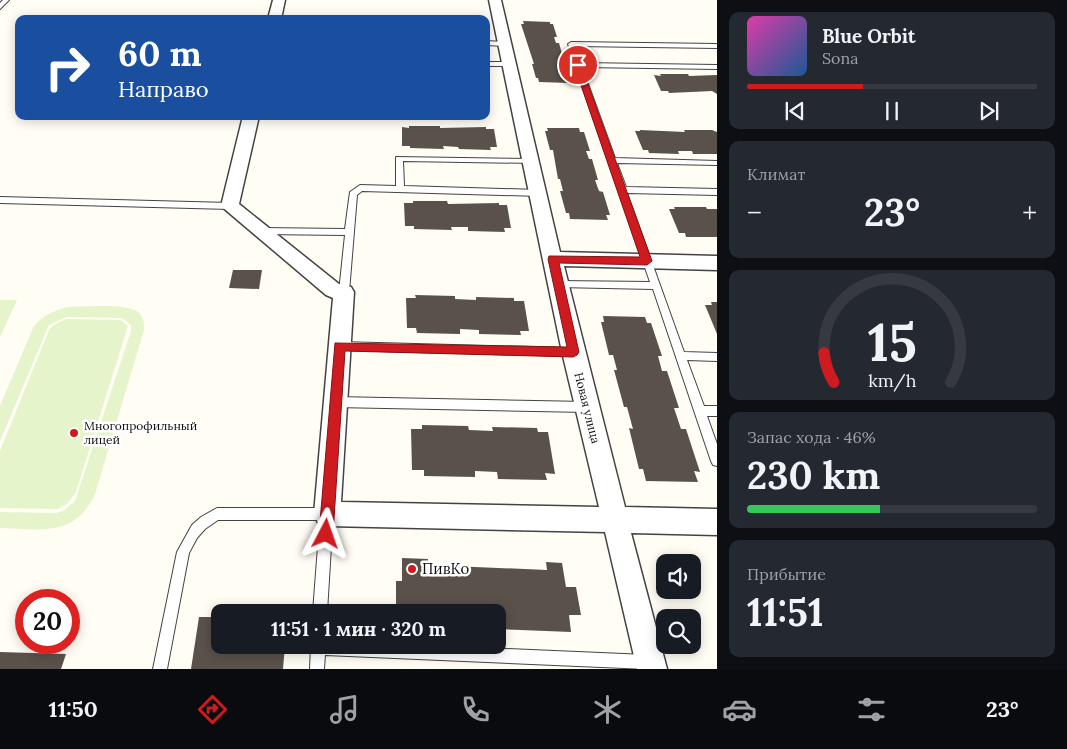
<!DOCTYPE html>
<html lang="ru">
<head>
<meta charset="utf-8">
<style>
  :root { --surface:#171b24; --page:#242831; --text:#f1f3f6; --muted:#9ea1a6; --line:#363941; --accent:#ce1b20 }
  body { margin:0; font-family:Lora,serif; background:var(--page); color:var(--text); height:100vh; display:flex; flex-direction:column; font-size:19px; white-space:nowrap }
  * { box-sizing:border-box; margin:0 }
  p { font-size:16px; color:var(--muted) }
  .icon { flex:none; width:28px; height:28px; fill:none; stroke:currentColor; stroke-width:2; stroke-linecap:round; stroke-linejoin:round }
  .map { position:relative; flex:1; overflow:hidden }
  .side { display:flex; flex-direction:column; gap:12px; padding:12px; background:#0d0f14; width:350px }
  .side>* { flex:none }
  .banner { position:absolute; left:15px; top:15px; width:475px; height:105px; border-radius:10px; box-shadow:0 2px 12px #0003; background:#1a4fa0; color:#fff; overflow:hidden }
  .tools { position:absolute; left:656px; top:554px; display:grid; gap:10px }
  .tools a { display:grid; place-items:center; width:45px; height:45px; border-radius:10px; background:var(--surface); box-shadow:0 2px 12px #0003; font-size:25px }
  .speed { position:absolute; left:15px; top:589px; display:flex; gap:10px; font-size:25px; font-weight:700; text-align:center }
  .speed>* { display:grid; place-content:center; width:65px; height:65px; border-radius:50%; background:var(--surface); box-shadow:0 2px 12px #0003; line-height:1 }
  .speed .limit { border:8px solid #d22; background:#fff; color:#111 }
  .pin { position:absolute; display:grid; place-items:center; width:42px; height:42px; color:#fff; margin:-21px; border:2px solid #fff; border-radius:50%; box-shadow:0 1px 5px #0007 }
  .me { position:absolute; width:55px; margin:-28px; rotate:4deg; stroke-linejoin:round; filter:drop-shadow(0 0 4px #0008) }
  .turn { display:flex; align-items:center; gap:18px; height:105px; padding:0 20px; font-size:22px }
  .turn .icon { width:65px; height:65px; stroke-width:2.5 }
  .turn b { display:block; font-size:35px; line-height:42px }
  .big { font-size:38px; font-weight:700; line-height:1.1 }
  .side .tile { flex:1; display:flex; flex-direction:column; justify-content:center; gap:8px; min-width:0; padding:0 18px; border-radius:10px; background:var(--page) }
  .side .dial { align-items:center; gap:0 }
  .dial svg { height:130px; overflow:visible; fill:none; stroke:var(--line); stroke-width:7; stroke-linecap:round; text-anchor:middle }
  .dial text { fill:var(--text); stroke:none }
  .song { display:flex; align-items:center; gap:15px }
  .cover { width:60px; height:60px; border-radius:8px; background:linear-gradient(135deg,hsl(320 70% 55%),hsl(210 70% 35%)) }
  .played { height:5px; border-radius:2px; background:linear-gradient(90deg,var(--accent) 40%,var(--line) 40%) }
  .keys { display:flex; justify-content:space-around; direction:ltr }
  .heat { display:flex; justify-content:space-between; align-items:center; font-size:28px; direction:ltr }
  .charge { height:8px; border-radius:4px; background:linear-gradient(90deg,#34c759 46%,var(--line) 0) }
  .trip { position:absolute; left:211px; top:604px; width:295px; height:50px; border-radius:10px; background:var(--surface); box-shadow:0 2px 12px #0003; font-weight:700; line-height:50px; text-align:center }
  .menu { display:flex; height:80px; justify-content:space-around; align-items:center; background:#090b0e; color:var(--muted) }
  .menu .icon { width:35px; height:35px }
  .menu .selected { color:var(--accent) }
  .menu b { font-size:22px; color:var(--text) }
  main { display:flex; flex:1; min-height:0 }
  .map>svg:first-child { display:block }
  .pitch { fill:#e5f4cb }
  .building { fill:#5a514b }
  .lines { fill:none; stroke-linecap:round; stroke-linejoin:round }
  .lane-casing { stroke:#434343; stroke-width:2 }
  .street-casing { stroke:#434343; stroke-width:3 }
  .lane { fill:#fff; fill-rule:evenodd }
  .street { fill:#fff; fill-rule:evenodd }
  .route { fill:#ce1b20; stroke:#861215 }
  .poi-dot { fill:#ce1b20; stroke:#fff; stroke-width:2 }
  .labels { text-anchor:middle; stroke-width:5; stroke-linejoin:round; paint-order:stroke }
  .street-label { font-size:12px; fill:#101010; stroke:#fff }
  .poi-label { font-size:12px; fill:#101010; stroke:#fff; text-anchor:start }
  .near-poi-label { font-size:15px; fill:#101010; stroke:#fff; text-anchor:start }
</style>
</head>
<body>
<main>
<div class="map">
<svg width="717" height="669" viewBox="0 0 717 669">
  <rect width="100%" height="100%" fill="#fffdf4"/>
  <g class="pitch">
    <path d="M0,300H17L0,337Z"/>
    <path d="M67,307C83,307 126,303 138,312C144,317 144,323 144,330L95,494C74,538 41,529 0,528V512L56,513L63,511L75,501L131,331V325L122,318L66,317L49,325L0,441V406L33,328C41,316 53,311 67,307Z"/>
    <path d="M66,319L121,320L128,326L76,492L67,504L57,509L0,508V451L49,330L55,324Z"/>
  </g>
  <g class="building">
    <path d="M523,21L550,22V24H553L557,37H554L556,43H559L563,57H560L563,64H566L571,79H568L569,83L539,82L538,78H536L532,64H534L521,24H524Z"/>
    <path d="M660,74H688L689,76L717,75V94L712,91L669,93L668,91H661L654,75L661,76Z"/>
    <path d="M409,126H440V128L486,127V129H494L497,147H490L491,150L459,149L458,147L443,146L444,149L410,148V146H402V127L409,128Z"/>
    <path d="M547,128H579L580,132H584L590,151H586L589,159H592L598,180H595L599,191L603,192L610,215H606L608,220L570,219L569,213H566L560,191H563L560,179H558L553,150H550L545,131H548Z"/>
    <path d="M640,130L685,132L684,130H712L717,132V154H693L692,151H678L679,154L649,153L648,150H643L635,131H640Z"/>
    <path d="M413,201H447L448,204L499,203V205H507L511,228H504L505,232L468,231V227H451L452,230L414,229V226H405L404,203H413Z"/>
    <path d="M674,207H706L707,209H717V237H686L685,233H679L669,209H675Z"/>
    <path d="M233,270H262L259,289L229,288Z"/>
    <path d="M415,295L455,296V299L476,300V297L514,298V301H524L529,331H520L521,335L479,334V330L460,329V334L417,333L416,328H407L406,298H416Z"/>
    <path d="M711,302H717V334L705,305H712Z"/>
    <path d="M603,316L645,317L647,323H651L662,356H658L662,371H667L679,408H674L681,429H686L700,472L694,471L698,482L646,481L643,469H639L629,428L633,429L627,407H624L614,370H617L613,355H609L601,322H604Z"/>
    <path d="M422,425L468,426L469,430L493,431L492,427L537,428L538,432H548L555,474L545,473L547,480L498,479L497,472L475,471V477L424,476V470H412L411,429H422Z"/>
    <path d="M402,558L428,559V565L547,570L546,562L562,563L566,587H576L581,615H569L571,632L498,629V612H396V581H402Z"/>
    <path d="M199,617H220V645H285L283,669H191Z"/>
    <path d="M0,652L66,654L61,669H0Z"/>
  </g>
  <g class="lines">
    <defs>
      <g id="lane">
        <path d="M3,0H9L0,9V3Z"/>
        <path d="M486,41L504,42L507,44L504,46L486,45Z"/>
        <path d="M571,42L717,44V48L575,46L581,63L717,65V69L582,67L615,158L717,161V165L617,163L626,187L717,189V195L627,193L684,352L717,353V361L687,360L704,406H717V416H707L717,444V466L713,465L711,461L653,289L558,287L553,284L558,281L650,282L575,65L568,44Z"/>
        <path d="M486,62H509L512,64L509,66H486Z"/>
        <path d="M396,157L531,159H534V163L403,161L404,186L539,190L543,193L539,196L362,191L357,195L349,292L344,296L339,292L345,235L261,234L257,231L261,228L345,229L350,192L360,185L396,186Z"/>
        <path d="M0,197L230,203L234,206L230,209L0,203Z"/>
        <path d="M339,342L573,348L577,349L578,352L577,355L573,356L339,350L335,349L334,346L335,343Z"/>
        <path d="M335,397L587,402L591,404L592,407L591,410L587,412L335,407L331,405L330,402L331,399Z"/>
        <path d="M217,508H327L331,510L333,514L327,612H313L320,520H218L205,529L197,538L189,553L167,669H153L177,552L192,525L201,517Z"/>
        <path d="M311,645H411L647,655L652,657L654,662L652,667L647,669L325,655L324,669H310Z"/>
      </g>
      <g id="street">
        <path d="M273,0H285L281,19H268Z"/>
        <path d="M489,0H501L560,252L717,256V270L564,266L625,507L717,509V535L631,533L667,669H637L605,532L327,526L318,523L314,514L333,298L326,295L221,206L243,116H259L239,204L339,284L351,287L354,292L341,502L599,507L562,352Z"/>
      </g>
    </defs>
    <use href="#lane" class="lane-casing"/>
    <use href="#street" class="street-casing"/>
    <use href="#lane" class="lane"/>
    <use href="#street" class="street"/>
  </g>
  <path class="route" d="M575,63L581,65L652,261L647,265L559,263L579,352L577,355L573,357L345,351L333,534L331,538L326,540L321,538L319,534L335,343L567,347L548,259L549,256L640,257L574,65Z"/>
  <g class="poi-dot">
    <circle cx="74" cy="433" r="5"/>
    <circle cx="412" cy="569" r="5"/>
  </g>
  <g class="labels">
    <g class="street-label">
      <text transform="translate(587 408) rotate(76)" y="4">Новая улица</text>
    </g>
    <g class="poi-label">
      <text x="84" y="430">Многопрофильный<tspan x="84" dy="14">лицей</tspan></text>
    </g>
    <g class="near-poi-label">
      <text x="422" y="574">ПивКо</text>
    </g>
  </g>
</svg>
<div class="tools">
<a><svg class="icon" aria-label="sound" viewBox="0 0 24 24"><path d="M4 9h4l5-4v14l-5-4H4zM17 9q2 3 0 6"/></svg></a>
<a><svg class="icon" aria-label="search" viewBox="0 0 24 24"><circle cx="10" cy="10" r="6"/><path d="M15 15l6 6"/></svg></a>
</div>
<div class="speed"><div class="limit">20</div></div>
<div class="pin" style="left:578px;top:65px;background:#d93025"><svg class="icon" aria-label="arrive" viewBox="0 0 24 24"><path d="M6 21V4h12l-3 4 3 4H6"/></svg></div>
<svg class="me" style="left:326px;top:534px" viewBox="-20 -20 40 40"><path d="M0-17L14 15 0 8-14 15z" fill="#ce1b20" stroke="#fff" stroke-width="4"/></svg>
<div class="trip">11:51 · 1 мин · 320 m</div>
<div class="banner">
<div class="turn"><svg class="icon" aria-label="right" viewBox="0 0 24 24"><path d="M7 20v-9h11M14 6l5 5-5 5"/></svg><div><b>60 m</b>Направо</div></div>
</div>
</div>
<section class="side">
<div class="tile">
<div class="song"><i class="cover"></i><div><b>Blue Orbit</b><p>Sona</p></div></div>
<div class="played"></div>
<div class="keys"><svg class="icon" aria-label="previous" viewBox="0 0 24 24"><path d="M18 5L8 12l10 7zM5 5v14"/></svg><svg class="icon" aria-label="pause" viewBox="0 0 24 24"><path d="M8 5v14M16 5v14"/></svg><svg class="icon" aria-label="next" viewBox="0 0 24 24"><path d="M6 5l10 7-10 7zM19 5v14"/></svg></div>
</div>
<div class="tile"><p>Климат</p>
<div class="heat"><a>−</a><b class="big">23°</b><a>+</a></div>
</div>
<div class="tile dial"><svg viewBox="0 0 100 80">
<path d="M14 69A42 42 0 1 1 86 69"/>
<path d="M14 69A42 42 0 0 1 8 51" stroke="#ce1b20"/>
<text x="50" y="56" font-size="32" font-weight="700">15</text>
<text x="50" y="72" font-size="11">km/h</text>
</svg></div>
<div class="tile"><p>Запас хода · 46%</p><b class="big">230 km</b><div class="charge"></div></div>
<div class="tile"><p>Прибытие</p><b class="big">11:51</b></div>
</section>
</main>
<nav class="menu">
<b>11:50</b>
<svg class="icon selected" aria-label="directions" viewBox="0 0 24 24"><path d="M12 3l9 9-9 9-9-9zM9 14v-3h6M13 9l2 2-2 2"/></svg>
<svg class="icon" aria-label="music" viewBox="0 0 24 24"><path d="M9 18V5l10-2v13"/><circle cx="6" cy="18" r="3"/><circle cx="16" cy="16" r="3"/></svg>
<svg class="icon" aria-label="phone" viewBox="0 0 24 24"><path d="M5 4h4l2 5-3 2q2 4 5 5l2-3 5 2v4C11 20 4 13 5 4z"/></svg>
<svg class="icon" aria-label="climate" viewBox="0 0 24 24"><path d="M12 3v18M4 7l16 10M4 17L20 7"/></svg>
<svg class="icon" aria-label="car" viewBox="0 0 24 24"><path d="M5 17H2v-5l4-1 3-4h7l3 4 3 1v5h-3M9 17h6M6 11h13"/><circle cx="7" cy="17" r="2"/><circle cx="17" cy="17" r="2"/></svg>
<svg class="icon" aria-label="filters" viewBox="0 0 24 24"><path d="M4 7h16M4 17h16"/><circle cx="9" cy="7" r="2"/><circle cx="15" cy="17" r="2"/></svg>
<b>23°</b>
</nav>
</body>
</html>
